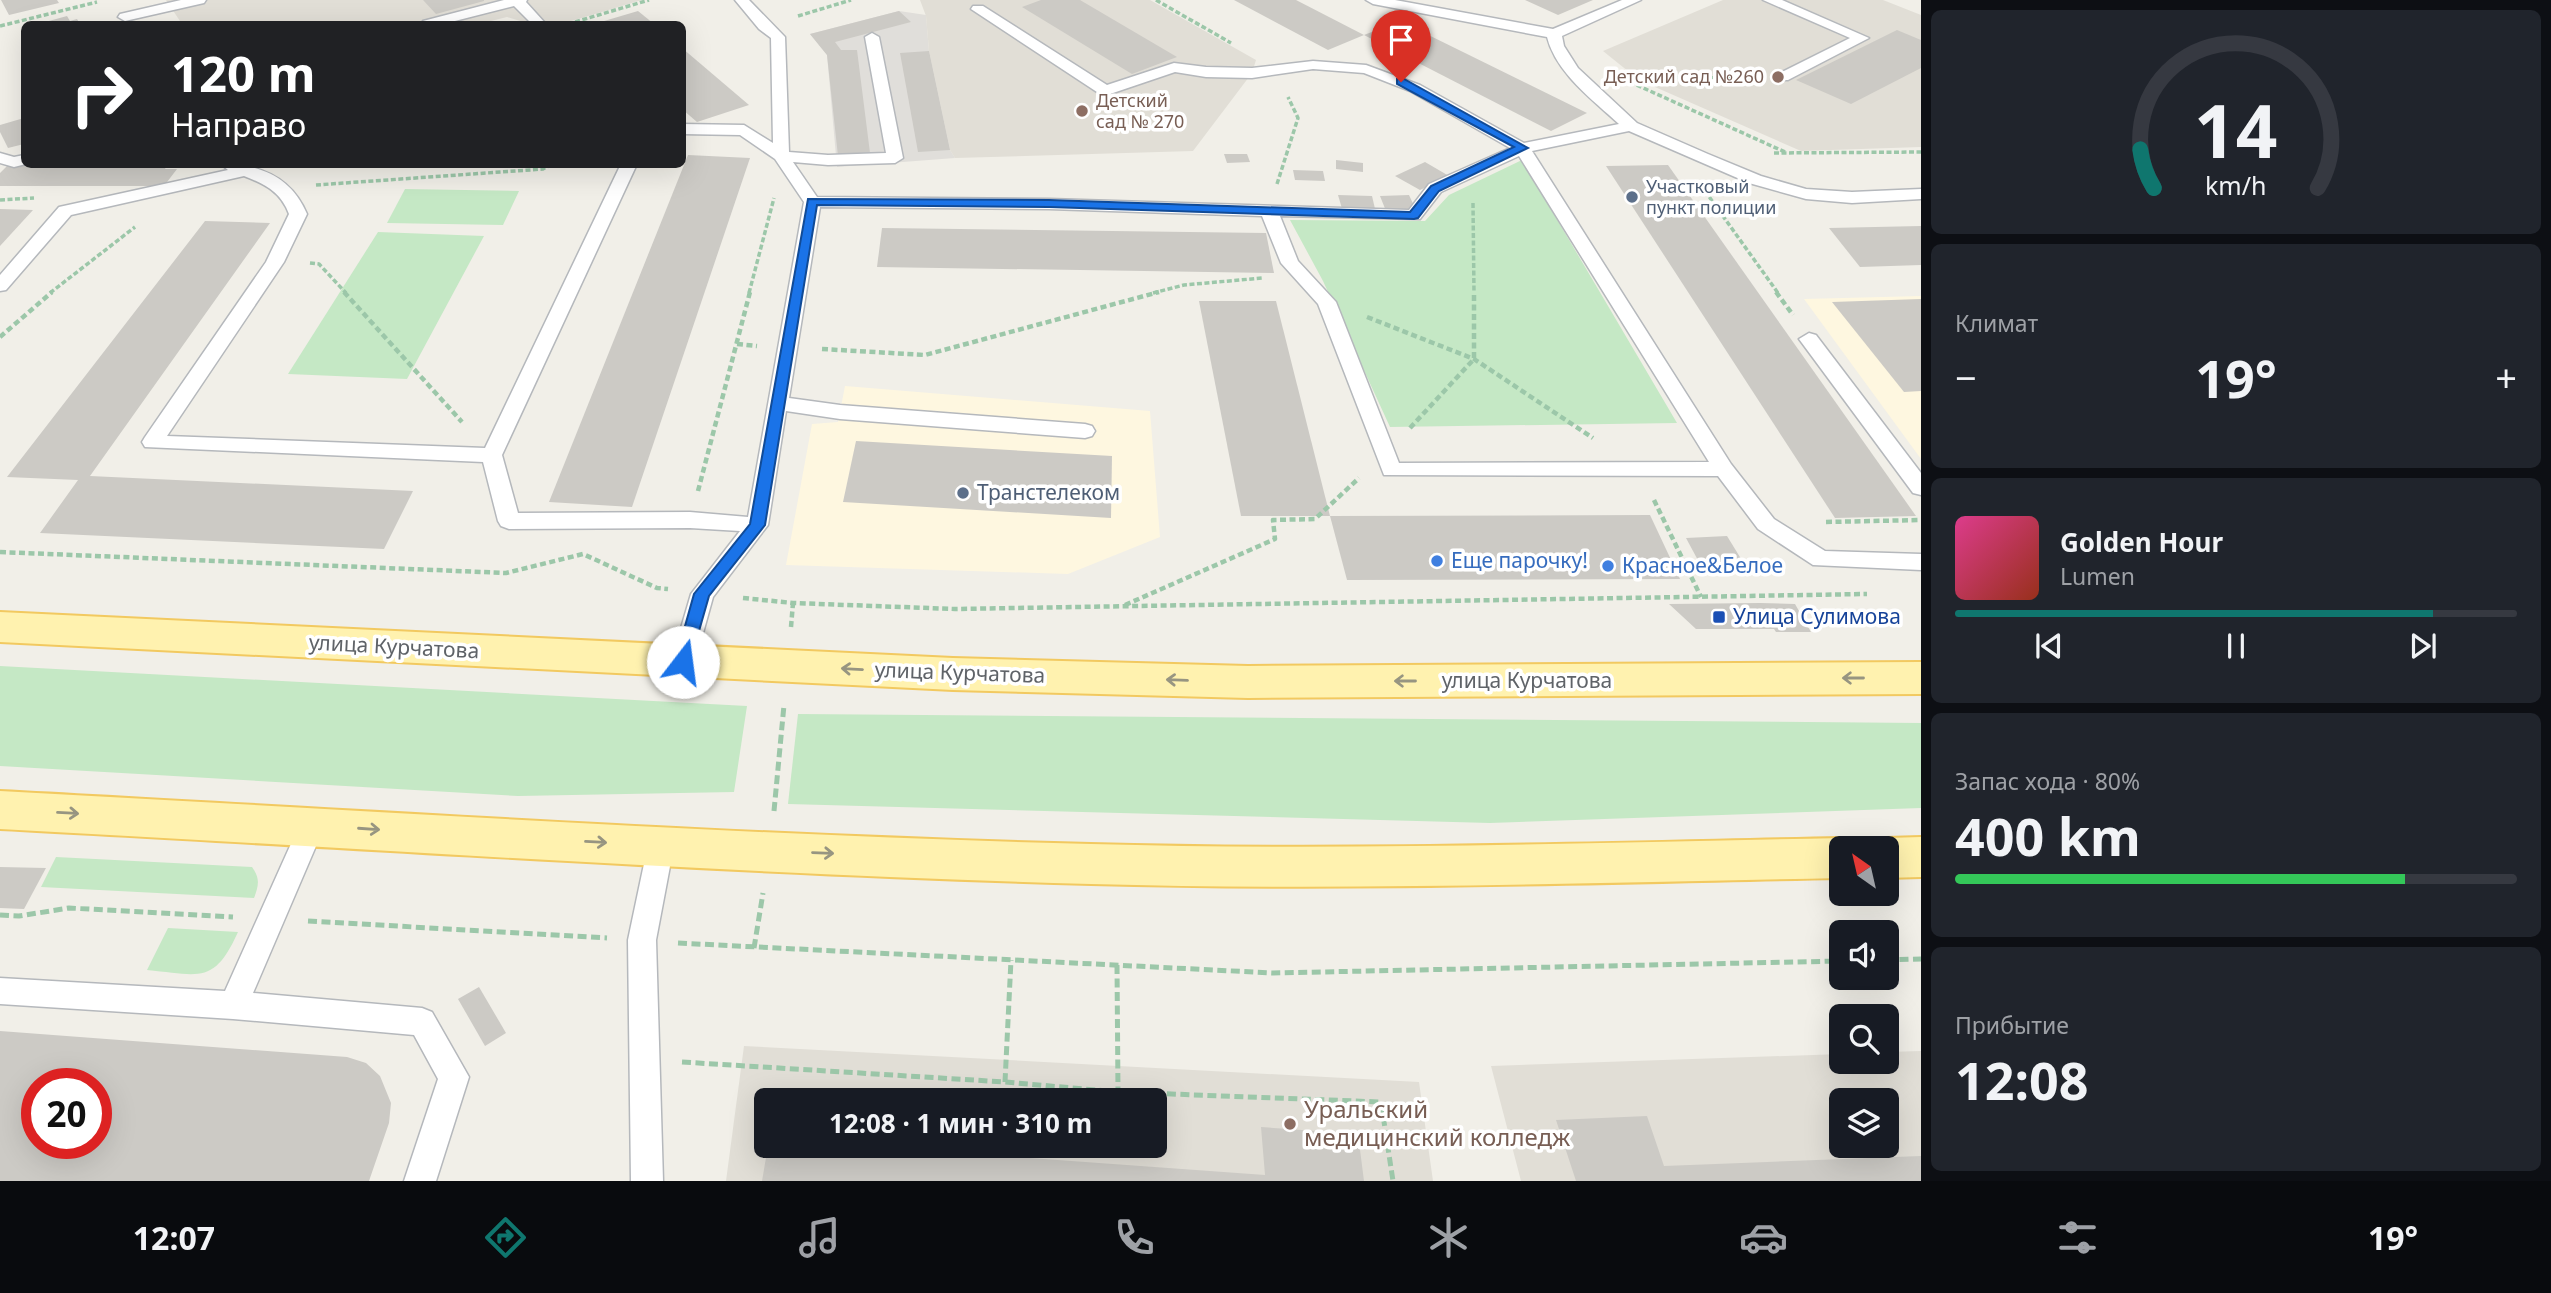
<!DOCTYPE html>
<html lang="ru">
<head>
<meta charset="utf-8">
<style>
  :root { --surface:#171b24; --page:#20242c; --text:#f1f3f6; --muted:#9ea1a6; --line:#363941; --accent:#0f766e }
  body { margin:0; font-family:"Noto Sans",sans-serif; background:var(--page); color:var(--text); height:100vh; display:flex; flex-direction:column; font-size:26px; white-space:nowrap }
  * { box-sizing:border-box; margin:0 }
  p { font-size:23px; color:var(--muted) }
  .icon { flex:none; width:38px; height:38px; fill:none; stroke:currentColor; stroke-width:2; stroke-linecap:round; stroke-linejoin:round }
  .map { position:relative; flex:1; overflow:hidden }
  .drawer { display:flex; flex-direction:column; gap:10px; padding:10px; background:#0d0f14; width:630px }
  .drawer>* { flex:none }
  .banner { position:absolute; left:21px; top:21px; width:665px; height:147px; border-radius:10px; box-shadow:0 7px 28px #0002; background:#202124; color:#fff; overflow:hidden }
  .needle { width:46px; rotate:326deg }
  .controls { position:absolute; left:1829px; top:836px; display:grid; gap:14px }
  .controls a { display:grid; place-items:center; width:70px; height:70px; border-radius:10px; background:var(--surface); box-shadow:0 7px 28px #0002; font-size:35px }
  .speed { position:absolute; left:21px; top:1068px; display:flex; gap:14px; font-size:35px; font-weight:700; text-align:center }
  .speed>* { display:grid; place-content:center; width:91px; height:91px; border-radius:50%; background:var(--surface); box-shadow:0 7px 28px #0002; line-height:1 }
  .speed .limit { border:10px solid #d22; background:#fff; color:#111 }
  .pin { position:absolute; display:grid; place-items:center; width:60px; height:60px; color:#fff; margin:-72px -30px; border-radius:50% 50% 50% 0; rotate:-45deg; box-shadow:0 0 7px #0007 }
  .pin .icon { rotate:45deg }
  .me { position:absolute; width:77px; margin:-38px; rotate:15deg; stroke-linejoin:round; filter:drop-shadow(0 0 5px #0008) }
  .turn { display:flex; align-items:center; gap:24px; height:147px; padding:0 35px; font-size:32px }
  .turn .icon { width:91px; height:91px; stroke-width:2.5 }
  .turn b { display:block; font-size:49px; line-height:60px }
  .big { font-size:52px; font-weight:700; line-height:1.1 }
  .drawer .widget { flex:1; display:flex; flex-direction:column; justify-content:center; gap:10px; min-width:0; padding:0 24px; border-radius:10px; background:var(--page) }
  .drawer .dial { align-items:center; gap:0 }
  .dial svg { height:182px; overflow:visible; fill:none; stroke:var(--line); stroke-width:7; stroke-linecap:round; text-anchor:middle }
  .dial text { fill:var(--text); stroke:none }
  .song { display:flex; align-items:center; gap:21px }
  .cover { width:84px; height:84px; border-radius:10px; background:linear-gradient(135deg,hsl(330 70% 55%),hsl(10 70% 35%)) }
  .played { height:7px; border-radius:4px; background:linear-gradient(90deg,var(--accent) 85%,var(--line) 85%) }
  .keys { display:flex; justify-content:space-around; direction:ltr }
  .heat { display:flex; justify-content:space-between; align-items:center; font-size:38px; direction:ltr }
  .charge { height:10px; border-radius:5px; background:linear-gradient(90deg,#34c759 80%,var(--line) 0) }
  .trip { position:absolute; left:754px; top:1088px; width:413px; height:70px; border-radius:10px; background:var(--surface); box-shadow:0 7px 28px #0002; font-weight:700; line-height:70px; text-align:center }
  .dock { display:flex; height:112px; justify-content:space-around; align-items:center; background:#090b0e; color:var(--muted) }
  .dock .icon { width:49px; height:49px }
  .dock .selected { color:var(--accent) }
  .dock b { font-size:32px; color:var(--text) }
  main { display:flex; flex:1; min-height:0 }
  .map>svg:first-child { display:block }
  .commercial { fill:#fef7e0 }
  .industrial { fill:#e0deda }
  .education { fill:#e1ded6; fill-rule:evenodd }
  .green { fill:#c5e8c5 }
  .building { fill:#cccac5; fill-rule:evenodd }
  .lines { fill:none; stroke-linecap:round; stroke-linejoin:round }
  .service-casing { stroke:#b5b8bc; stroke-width:3 }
  .primary-casing { stroke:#f2c960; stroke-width:4 }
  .path-far2 { stroke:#9cc7a9; stroke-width:3.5; stroke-dasharray:5 2.5; stroke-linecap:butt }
  .path-far1 { stroke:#9cc7a9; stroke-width:4.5; stroke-dasharray:6 3.5; stroke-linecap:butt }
  .path { stroke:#9cc7a9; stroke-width:5; stroke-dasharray:9 4.5; stroke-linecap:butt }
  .service { fill:#fff; fill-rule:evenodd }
  .primary { fill:#fff2af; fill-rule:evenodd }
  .oneway { stroke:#979581 }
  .route { fill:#1a73e8; stroke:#114b97; stroke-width:2 }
  .education-dot { fill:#8d6e63; stroke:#fff; stroke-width:2.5 }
  .service-dot { fill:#5c6f8a; stroke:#fff; stroke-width:2.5 }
  .shop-dot { fill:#3f7fe0; stroke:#fff; stroke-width:2.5 }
  .transit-dot { fill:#1a4fb4; stroke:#fff; stroke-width:2.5 }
  .labels { text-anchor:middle; stroke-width:7; stroke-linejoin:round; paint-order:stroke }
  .far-education-label { font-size:18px; fill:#785e54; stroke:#fff; text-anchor:end }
  .far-service-label { font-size:18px; fill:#4e5e75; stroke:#fff; text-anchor:start }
  .service-label { font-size:21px; fill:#4e5e75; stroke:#fff; text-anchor:start }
  .shop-label { font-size:21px; fill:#366cbe; stroke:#fff; text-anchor:start }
  .transit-label { font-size:21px; fill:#164399; stroke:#fff; text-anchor:start }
  .street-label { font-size:21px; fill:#5f6368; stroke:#fff }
  .near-education-label { font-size:24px; fill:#785e54; stroke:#fff; text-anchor:start }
</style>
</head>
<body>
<main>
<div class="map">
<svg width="1921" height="1181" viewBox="0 0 1921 1181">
  <rect width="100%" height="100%" fill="#f1efe8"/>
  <g class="commercial">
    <path d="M1921,296V459L1804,299Z"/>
    <path d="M845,386L1150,411L1160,537L1068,574L786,565L812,424L838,422Z"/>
  </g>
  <path class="industrial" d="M899,11L926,15L929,51L950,150L955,158L837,167L827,55L810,34Z"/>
  <g class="education">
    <path d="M166,0H642L561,24H530L507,17L479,24H182Z"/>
    <path d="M920,0H1150L1256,60L1252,73L1193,151L955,158L950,150L929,51L926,16Z"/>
    <path d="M1723,0H1883L1921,15V147L1801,151L1639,80L1603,51Z"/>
    <path d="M744,1046L1419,1082L1433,1181H726ZM766,1101H1155V1146H766Z"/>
    <path d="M1921,1051V1181H1521L1491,1066L1841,1054V1062H1886L1887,1052ZM1841,1101H1886V1146H1841Z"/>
  </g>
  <g class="green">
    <path d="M1522,160L1677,423L1390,427L1323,281L1290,220L1425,221L1449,195Z"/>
    <path d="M405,189L519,191L503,225L387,223Z"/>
    <path d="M378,232L484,236L407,379L288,374Z"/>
    <path d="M0,666L747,706L734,792L518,796L0,766Z"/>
    <path d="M798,714L1921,723V808L1490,823L788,804Z"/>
    <path d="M56,857L252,867C260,878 259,885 254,898L41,887Z"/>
    <path d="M168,928L238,932C214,985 200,975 147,970Z"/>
  </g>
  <g class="building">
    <path d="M1,0H57L59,3L9,15Z"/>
    <path d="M423,0H484V1L436,14Z"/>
    <path d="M1041,0H1080L1177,57L1132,74L1022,7Z"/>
    <path d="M1234,0H1296L1364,35L1328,50Z"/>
    <path d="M1525,0H1593L1558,15Z"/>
    <path d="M638,11L654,24H594Z"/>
    <path d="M899,11L911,22L835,42L841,50H857L870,153L838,156L827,55L810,34Z"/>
    <path d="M67,16L70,21L77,19L80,24H38Z"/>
    <path d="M1400,21L1587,113L1551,131L1364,35Z"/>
    <path d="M1897,30L1921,40V68L1851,104L1796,80Z"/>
    <path d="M682,48L749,105L697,122L682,109Z"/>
    <path d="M929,51L950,150L918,152L900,53Z"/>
    <path d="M24,118V144L8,148L0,132V125Z"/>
    <path d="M1224,154H1247L1250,162L1227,163Z"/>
    <path d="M688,155L750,158L632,507L549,502Z"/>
    <path d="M1336,160L1363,163V172L1336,169Z"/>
    <path d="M1425,162L1449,176L1420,190L1395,176Z"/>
    <path d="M44,164H168L165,169H177L164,186H0V173L7,166Z"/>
    <path d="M1668,165L1916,516L1835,518L1606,166Z"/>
    <path d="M1293,170L1323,171L1325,181L1295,180Z"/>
    <path d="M1338,195L1372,196L1376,213L1343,212Z"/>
    <path d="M1409,195L1416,210L1386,211L1380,196Z"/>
    <path d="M0,209L33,210L0,246Z"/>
    <path d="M205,221L270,223L90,476L413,491L384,549L40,533L78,480L7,477Z"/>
    <path d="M1921,226V265L1860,267L1829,228Z"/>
    <path d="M882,228L1266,233L1274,273L877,267Z"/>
    <path d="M1921,299V391L1904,392L1832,302Z"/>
    <path d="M1199,301H1276L1330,516H1241Z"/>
    <path d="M856,441L1112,456L1111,518L843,502Z"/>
    <path d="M1650,515L1680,579L1347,580L1330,516Z"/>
    <path d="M1727,536L1743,562L1700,564L1686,538Z"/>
    <path d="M1760,603L1795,604L1811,632H1776L1774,629H1696L1669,604Z"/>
    <path d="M0,867L46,868L24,909L0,908Z"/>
    <path d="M479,987L506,1033L485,1046L458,999Z"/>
    <path d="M0,1031L347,1057L366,1063L380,1076L391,1103L389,1123L369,1181H0ZM37,1083H96V1143H37Z"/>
    <path d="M776,1092L868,1099V1101H775Z"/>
    <path d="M1647,1116L1664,1166L1921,1156V1181H1576L1556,1120Z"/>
    <path d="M1261,1127L1358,1134L1364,1181H762L768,1146H865L1265,1175Z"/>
  </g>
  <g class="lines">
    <defs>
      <g id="service">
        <path d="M181,0H206L204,3L125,21L118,17L120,14Z"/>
        <path d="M504,0H527L526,2L546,24H532L514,6L443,24H421L423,21Z"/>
        <path d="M735,0H749L785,37L789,152L828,155L886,153L865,37L872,33L879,37L903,158L895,163L828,165L793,162L817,197L1049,199L1409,210L1429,184L1510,148L1410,91L1364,73L1313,69L1252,78L1206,77L1175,72L1110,94H1100L971,9L973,6H983L1107,85L1174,63L1206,67L1252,68L1313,61L1366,65L1420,85L1524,143L1619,124C1593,100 1556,73 1547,37L1373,4L1366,0H1395L1553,29L1622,0H1641L1562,36L1564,46L1578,68L1637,123L1708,154L1761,176L1806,189L1852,192L1921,189V199L1852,203L1806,199L1749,183L1629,131L1532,151L1731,464L1774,519L1825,551L1921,554V570L1813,565L1758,529L1718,476L1384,475L1318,304L1281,263L1262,216L1049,209L820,207L789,398L840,405L1085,424L1092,426L1095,431L1092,436L1085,438L840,419L786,411L768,525L713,597L695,662L691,669L683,671L675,669L671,662L691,594L740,531L690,528L509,529L501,526L498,521L483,462L145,447L142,442L145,437L266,262L289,214C281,192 265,184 244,176L71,215L6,290L0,291V275L59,207L228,170L221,164C259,164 291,176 307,214L284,262L167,436L485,448L621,164H637L502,455L518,513L690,512L748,517L804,202L775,159L740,135L682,134V124L744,125L773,143L771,38L759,29ZM1519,156L1709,462L1399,463L1336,302L1298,261L1280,216L1420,219L1441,192Z"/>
        <path d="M1763,0H1782L1869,38L1788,80H1778L1775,77L1778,74L1850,38Z"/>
        <path d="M0,153L14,157L24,155L26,164L14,167L0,163Z"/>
        <path d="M1809,333L1816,335L1921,473V495L1913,493L1802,343L1799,339Z"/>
        <path d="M312,814L321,817L325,825L253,993L422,1008L432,1012L469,1077L436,1181H404L438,1079L414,1035L233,1019L0,1004V978L225,991L303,817Z"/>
        <path d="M661,833L670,837L674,845L656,940L663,1181H631L628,940L648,845L652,837Z"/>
      </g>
      <g id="primary">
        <path d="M0,612L953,658L1248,666L1921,662V694L1248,698L953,690L0,642Z"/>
        <path d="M0,791C364,810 727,835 1091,844C1341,851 1591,843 1841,838L1857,844L1859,849H1841V878C1591,883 1341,891 1091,884C727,874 364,848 0,829Z"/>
        <path d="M1921,837V877L1886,878V849H1868L1870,844L1886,838Z"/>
      </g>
    </defs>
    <use href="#service" class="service-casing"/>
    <use href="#primary" class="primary-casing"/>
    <g class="path-far2">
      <path d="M1156,0L1231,43"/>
      <path d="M798,16L851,0"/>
      <path d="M568,24L649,0"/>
      <path d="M0,26L97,2"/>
      <path d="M1622,77L1753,78"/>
      <path d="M1630,82L1785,152"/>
      <path d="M1774,153L1921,152"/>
      <path d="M1277,184L1298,118L1288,97"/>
      <path d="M316,185L543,169L552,164"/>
      <path d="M1705,191L1778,293"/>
      <path d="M0,200L34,198"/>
      <path d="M1473,203L1474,293"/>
      <path d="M310,263L319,264L346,293"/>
      <path d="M50,293L135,227"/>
      <path d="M749,293L774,198"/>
      <path d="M1153,293L1184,285L1262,278"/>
    </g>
    <g class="path-far1">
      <path d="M344,292L462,422"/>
      <path d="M1776,292L1793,315"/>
      <path d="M1367,317L1474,359L1593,438"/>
      <path d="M0,337L52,292"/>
      <path d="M737,344L757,346"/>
      <path d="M822,349L925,355L1159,292"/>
      <path d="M1410,428L1474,359V292"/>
      <path d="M698,491L750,292"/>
      <path d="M1654,500L1701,597"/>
      <path d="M1826,522L1921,520"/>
      <path d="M0,552L506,573L583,554L657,588L668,589"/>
      <path d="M743,598L793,603L955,609L1867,594"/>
      <path d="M1125,605L1275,539L1273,520L1315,519L1359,478"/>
      <path d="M791,627L793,603"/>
    </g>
    <g class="path">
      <path d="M774,811L784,705"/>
      <path d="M0,915L19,916L69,908L233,917"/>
      <path d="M308,921L607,938"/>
      <path d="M678,943L1273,973L1841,961"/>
      <path d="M754,948L763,893"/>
      <path d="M1886,960L1921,959"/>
      <path d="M1117,965L1118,1092"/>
      <path d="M682,1062L1005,1082L1118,1092L1381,1102L1393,1181"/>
      <path d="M1005,1082L1011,960"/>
    </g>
    <use href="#service" class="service"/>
    <use href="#primary" class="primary"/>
  </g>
  <defs><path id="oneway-shaft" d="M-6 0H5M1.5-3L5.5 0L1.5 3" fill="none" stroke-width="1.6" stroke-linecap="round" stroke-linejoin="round" transform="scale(1.75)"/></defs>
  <g class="oneway">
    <use href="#oneway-shaft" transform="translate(852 669) rotate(-177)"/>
    <use href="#oneway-shaft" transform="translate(1853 678) rotate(180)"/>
    <use href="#oneway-shaft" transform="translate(1177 680) rotate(-178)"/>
    <use href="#oneway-shaft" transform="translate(1405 681) rotate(180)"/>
    <use href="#oneway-shaft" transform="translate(68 813) rotate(3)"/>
    <use href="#oneway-shaft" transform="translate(369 829) rotate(4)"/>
    <use href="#oneway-shaft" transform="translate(596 842) rotate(3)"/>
    <use href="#oneway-shaft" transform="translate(823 853) rotate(2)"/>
  </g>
  <path class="route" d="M1397,79H1404L1528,148L1439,191L1418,218L1414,219L1049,207L817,205L765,525L709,596L689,666H677L675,662L694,594L750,524L808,199L1049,200L1410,212L1431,186L1514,147L1397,84Z"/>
  <g class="education-dot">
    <circle cx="1778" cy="77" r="7"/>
    <circle cx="1082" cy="111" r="7"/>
    <circle cx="1290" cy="1124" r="7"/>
  </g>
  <g class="service-dot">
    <circle cx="1632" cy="197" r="7"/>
    <circle cx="963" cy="493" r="7"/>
  </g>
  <g class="shop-dot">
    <circle cx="1437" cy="561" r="7"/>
    <circle cx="1608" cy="566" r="7"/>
  </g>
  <rect class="transit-dot" x="1712" y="610" width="14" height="14" rx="3.5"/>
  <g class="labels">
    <g class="far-education-label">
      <text x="1764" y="83">Детский сад №260</text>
      <text x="1096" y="107" text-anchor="start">Детский<tspan x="1096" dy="21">сад № 270</tspan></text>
    </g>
    <g class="far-service-label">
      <text x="1646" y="193">Участковый<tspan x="1646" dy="21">пункт полиции</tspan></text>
    </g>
    <g class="service-label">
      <text x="977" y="500">Транстелеком</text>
    </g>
    <g class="shop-label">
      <text x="1451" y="568">Еще парочку!</text>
      <text x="1622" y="573">Красное&amp;Белое</text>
    </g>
    <g class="transit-label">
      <text x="1733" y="624">Улица Сулимова</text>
    </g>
    <g class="street-label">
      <text transform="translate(394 647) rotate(3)" y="7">улица Курчатова</text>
      <text transform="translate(960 673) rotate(2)" y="7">улица Курчатова</text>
      <text x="1527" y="688">улица Курчатова</text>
    </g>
    <g class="near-education-label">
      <text x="1304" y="1118">Уральский<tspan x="1304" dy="28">медицинский колледж</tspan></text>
    </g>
  </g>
</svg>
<div class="controls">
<a><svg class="needle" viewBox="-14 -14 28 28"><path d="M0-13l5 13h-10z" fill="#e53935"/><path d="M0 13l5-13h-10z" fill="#9ea1a6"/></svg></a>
<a><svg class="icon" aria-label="sound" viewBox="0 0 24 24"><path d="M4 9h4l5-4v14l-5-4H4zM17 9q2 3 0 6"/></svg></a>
<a><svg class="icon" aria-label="search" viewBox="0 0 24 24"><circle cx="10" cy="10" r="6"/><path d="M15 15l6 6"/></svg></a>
<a><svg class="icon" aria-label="layers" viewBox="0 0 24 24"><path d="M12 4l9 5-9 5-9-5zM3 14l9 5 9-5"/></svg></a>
</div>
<div class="speed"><div class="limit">20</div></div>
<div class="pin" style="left:1401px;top:82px;background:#d93025"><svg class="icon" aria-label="arrive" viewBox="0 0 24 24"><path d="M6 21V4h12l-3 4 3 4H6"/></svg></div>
<svg class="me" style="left:683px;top:662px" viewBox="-20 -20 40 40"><circle r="19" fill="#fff"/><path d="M0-13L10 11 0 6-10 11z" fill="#1a73e8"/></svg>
<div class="trip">12:08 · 1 мин · 310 m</div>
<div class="banner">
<div class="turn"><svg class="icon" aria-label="right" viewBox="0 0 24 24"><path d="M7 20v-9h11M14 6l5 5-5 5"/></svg><div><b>120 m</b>Направо</div></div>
</div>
</div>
<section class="drawer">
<div class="widget dial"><svg viewBox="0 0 100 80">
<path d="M14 69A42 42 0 1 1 86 69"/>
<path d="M14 69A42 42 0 0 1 8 52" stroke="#0f766e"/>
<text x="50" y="56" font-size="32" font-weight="700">14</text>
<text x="50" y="72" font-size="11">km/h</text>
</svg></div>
<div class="widget"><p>Климат</p>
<div class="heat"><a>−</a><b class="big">19°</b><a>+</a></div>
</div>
<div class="widget">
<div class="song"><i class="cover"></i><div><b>Golden Hour</b><p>Lumen</p></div></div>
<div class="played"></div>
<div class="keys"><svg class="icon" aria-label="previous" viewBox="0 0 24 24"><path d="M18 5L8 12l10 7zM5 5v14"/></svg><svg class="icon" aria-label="pause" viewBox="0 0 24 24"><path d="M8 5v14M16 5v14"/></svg><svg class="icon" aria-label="next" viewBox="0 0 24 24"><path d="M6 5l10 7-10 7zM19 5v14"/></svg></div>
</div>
<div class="widget"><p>Запас хода · 80%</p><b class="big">400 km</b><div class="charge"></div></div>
<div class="widget"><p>Прибытие</p><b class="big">12:08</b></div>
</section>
</main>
<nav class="dock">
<b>12:07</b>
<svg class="icon selected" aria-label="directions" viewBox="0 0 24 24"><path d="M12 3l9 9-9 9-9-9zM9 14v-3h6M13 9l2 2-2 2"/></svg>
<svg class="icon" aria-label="music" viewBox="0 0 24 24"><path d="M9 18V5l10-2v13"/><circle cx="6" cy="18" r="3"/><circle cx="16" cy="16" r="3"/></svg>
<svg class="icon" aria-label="phone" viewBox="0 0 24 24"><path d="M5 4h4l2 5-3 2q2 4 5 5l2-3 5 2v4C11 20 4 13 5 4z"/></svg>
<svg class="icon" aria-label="climate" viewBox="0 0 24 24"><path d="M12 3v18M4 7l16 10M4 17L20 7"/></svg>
<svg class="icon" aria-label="car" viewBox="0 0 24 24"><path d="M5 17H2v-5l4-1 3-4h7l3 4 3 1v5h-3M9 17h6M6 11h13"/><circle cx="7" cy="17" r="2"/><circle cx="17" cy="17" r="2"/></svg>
<svg class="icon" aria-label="filters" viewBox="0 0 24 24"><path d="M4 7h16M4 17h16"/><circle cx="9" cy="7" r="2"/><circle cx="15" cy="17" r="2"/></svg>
<b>19°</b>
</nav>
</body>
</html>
